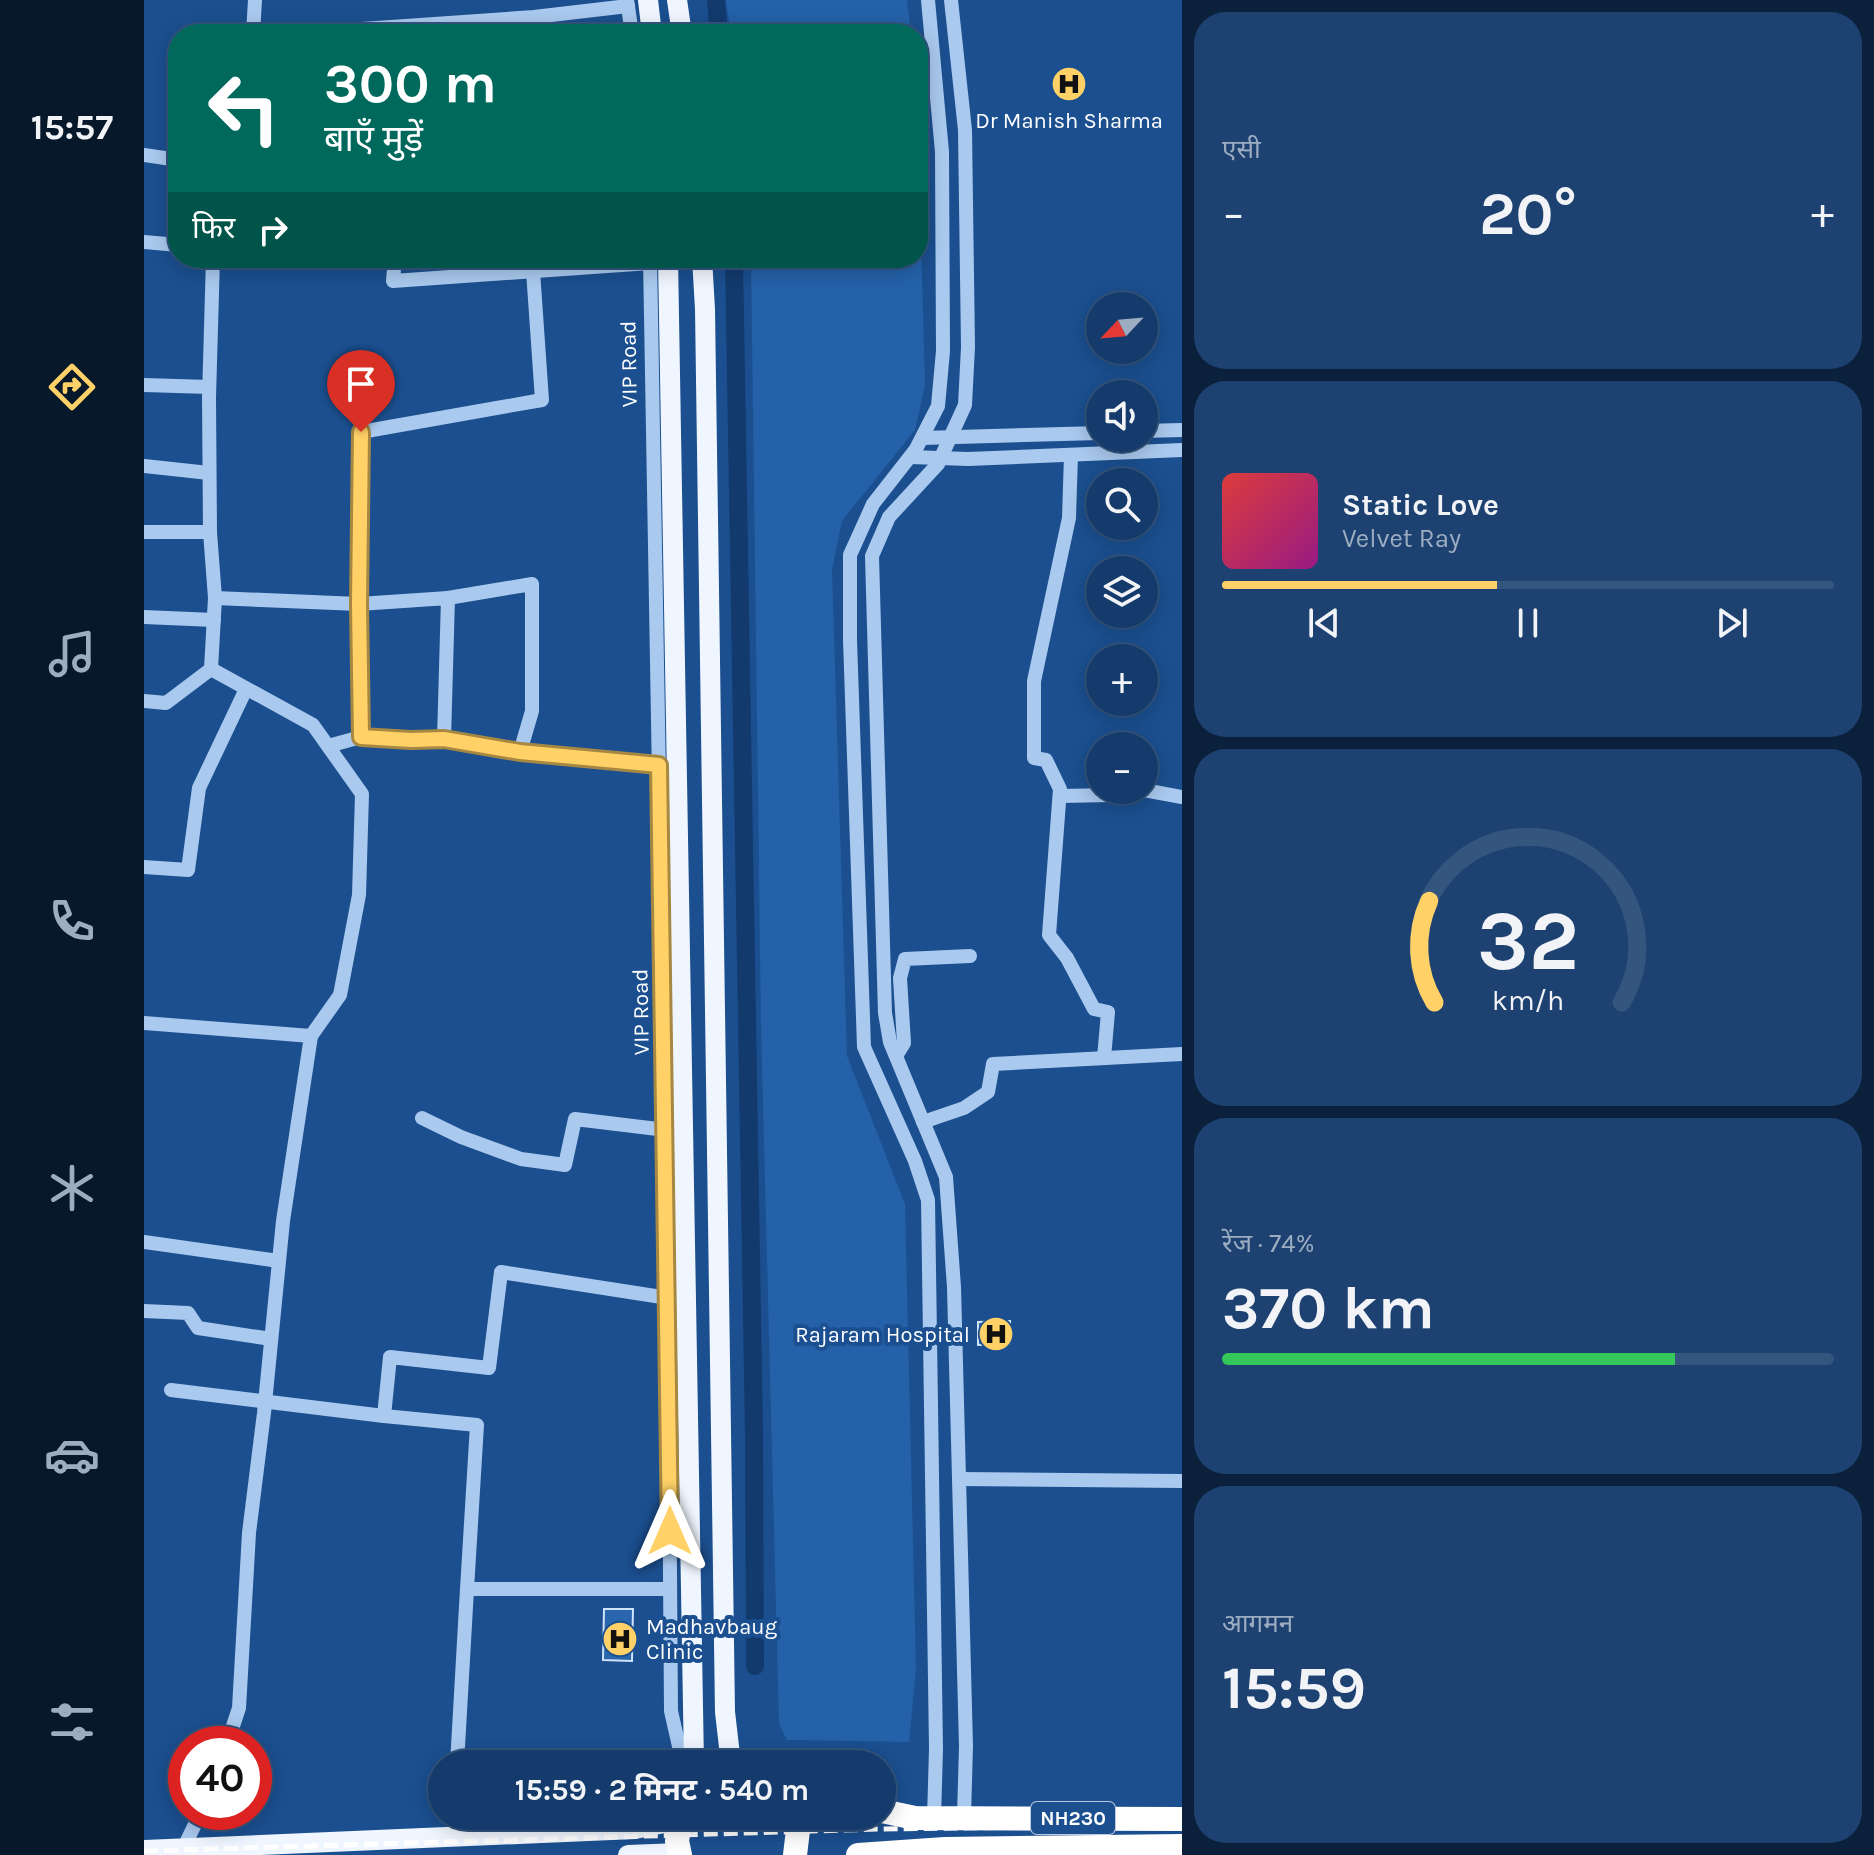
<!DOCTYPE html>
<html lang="hi">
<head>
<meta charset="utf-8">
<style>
  :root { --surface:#143b6b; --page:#1d4271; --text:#f1f3f6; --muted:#9dadc1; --line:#33557e; --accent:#ffd166 }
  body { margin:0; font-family:Karla,"Noto Sans Devanagari",sans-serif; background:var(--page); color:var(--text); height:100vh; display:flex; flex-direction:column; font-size:30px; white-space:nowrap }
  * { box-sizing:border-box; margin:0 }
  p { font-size:26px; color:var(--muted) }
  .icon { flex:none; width:44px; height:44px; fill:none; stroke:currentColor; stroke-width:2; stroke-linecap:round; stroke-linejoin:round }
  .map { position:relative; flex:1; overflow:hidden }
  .panel { display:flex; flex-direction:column; gap:12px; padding:12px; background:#0b203b; width:692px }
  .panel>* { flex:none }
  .banner { position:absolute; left:24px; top:24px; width:760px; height:244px; border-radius:32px; box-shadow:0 4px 20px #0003,0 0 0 2px var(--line); background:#00695c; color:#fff; overflow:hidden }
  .needle { width:52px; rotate:244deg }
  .controls { position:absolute; left:942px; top:292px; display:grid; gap:16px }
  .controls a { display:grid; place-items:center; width:72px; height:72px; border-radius:50%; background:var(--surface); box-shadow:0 4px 20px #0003,0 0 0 2px var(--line); font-size:40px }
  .speed { position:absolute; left:24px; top:1726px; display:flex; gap:16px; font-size:40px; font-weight:700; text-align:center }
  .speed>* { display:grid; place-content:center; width:104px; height:104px; border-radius:50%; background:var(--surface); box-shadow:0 4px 20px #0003,0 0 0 2px var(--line); line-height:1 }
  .speed .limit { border:12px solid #d22; background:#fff; color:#111 }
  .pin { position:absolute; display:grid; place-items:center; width:68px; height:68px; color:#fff; margin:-82px -34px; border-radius:50% 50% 50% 0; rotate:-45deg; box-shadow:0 0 8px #0007 }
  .pin .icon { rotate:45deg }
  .me { position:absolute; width:88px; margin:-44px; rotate:0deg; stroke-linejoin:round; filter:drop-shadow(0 0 6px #0008) }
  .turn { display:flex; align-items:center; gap:28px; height:168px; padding:0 24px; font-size:36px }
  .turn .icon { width:104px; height:104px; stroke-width:2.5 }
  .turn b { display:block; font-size:56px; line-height:68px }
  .then { display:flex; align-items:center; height:76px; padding:0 24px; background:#0003; gap:16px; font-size:30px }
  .big { font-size:60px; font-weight:700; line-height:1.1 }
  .panel .widget { flex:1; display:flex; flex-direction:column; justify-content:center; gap:12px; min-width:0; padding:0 28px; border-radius:32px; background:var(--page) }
  .panel .dial { align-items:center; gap:0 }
  .dial svg { height:208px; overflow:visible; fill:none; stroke:var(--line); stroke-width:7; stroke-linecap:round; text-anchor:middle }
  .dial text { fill:var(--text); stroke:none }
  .song { display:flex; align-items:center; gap:24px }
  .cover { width:96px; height:96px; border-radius:12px; background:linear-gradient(135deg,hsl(0 70% 55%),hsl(310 70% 35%)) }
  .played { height:8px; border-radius:4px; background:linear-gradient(90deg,var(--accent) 45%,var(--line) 45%) }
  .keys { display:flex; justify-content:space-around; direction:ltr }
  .heat { display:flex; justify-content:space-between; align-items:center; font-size:44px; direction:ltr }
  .charge { height:12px; border-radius:6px; background:linear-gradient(90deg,#34c759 74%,var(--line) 0) }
  .trip { position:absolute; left:284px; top:1750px; width:468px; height:80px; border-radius:40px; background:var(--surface); box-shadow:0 4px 20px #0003,0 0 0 2px var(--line); font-weight:700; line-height:80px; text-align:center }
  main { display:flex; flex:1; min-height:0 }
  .tab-bar { display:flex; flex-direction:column; width:144px; justify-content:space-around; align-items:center; background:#08182b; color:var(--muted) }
  .tab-bar .icon { width:56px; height:56px }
  .tab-bar .on { color:var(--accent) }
  .tab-bar b { font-size:36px; color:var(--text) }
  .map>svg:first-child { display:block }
  .green { fill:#2461a8 }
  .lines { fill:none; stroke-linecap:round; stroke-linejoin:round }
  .canal { stroke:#123a6d; stroke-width:18 }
  .building { fill:#2a66ad; stroke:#cfe3fa; stroke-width:2 }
  .minor { stroke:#a9c9ee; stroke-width:14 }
  .major { stroke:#f0f6ff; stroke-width:20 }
  .highway { stroke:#fff; stroke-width:24 }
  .rail { stroke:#fff; stroke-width:5; stroke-dasharray:14 6; stroke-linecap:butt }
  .route-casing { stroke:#a68842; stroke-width:20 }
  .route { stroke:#ffd166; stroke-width:14 }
  .labels { text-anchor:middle; stroke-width:8; stroke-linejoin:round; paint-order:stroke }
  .shield { fill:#1b4f8f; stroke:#bbcadd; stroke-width:2 }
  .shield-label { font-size:20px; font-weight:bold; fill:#fff }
  .poi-label { font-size:22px; fill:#fff; stroke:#1b4f8f }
  .street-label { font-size:22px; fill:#fff; stroke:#1b4f8f }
</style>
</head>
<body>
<main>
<nav class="tab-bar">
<b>15:57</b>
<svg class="icon on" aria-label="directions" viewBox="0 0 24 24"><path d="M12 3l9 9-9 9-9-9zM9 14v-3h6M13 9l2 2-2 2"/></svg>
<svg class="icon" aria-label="music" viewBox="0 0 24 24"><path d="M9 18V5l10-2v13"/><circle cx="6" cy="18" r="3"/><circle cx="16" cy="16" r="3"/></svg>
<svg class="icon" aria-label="phone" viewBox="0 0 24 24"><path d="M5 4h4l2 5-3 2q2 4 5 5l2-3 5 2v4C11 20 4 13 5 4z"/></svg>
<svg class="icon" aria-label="climate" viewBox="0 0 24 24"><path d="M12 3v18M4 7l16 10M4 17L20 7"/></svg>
<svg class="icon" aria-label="car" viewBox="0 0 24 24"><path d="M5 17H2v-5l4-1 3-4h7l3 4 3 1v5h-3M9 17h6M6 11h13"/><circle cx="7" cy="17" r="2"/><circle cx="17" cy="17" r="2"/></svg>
<svg class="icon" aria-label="filters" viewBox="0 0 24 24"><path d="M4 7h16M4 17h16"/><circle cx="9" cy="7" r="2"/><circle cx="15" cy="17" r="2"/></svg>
</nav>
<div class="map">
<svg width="1038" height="1855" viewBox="0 0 1038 1855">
  <rect width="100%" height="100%" fill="#1b4f8f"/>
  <g class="green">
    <path d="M582,0H763L767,34H587Z"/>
    <path d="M774,128L781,385L771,430L698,521L688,570L703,1056L761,1204L772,1669L765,1742L643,1740L635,1724L617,1027L607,258H774Z"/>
  </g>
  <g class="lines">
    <g class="canal">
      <path d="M572,0L575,34"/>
      <path d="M590,258L610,1433L611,1666"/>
    </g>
  </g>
  <g class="building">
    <path d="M866,1321V1344L834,1345V1322Z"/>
    <path d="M460,1609H489L488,1661L459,1660Z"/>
  </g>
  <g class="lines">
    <g class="minor">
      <path d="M483,0L488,34"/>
      <path d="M784,0L798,152L799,351L794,406L772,449L729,504L706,555V640L720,1047L771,1161L784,1200L792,1749L790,1818"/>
      <path d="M807,0L821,130L824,347L821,405L794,464L745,517L728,556L741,1013L746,1042L802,1177L810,1287L822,1746L820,1816"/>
      <path d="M109,34L111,0"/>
      <path d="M188,34L189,31L390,17L484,6"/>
      <path d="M0,155L34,160"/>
      <path d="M0,242L34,245"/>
      <path d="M69,258L65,397L66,532L71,598L67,669L169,725L218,794L215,895L196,995L167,1036"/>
      <path d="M251,258L249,281L506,263"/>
      <path d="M506,258L524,1298L527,1711L539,1764"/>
      <path d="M0,385L65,387"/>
      <path d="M1000,431L1038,430"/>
      <path d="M778,438L956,433"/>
      <path d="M927,455L925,518L890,681V758L902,760L916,789L905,935L923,958L950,1009L964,1012L960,1058"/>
      <path d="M766,457L824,459L1038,450"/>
      <path d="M0,466L65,473"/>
      <path d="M0,532H66"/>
      <path d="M71,598L215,604L217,432L398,400L389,271"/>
      <path d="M304,598L388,584V711L376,752"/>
      <path d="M0,617L70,620"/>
      <path d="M0,701L22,703L67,669"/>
      <path d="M300,739L376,752L515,765"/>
      <path d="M184,746L217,737L215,604L304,598L300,739L267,740L217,737"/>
      <path d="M1000,790L1038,797"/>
      <path d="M916,796L968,795L969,790"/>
      <path d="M0,867L44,870L55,788L102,689"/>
      <path d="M0,1023L167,1036L139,1221L120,1413L105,1533L95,1708L83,1744"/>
      <path d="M752,1056L760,1043L756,978L761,959L826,956"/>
      <path d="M278,1118L317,1137L377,1159L421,1165L431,1119L522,1130"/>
      <path d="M779,1122L820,1108L844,1092L849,1064L1038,1054"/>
      <path d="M0,1242L135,1261"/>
      <path d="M0,1311L44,1313L54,1328L127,1339"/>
      <path d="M27,1390L240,1416L246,1357L345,1368L357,1272L524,1298"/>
      <path d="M240,1416L333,1425L323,1589H526"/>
      <path d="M815,1479L1038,1481"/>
      <path d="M313,1764L323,1589"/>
      <path d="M313,1816V1837"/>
      <path d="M39,1849L57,1812"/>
    </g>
    <g class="major">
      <path d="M504,0L508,34"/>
      <path d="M533,0L538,34"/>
      <path d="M524,258L550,1764"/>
      <path d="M558,258L561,309L581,1712L587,1764"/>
      <path d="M0,1850L491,1829L535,1820"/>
      <path d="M484,1855L535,1853"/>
    </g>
    <g class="highway">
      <path d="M738,1811L771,1818L1038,1819"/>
      <path d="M650,1816L654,1830L651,1855"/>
      <path d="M536,1855L533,1841L537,1816"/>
      <path d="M714,1855L801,1849L1038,1846"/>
    </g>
    <path class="rail" d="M0,1851L736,1829L1038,1825"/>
  </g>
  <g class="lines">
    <defs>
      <path id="route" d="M217,432L215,604L217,737L267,740L300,739L376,752L515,765L526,1531"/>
    </defs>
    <use href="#route" class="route-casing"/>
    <use href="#route" class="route"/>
  </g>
  <defs>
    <symbol id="hospital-disc" viewBox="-11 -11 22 22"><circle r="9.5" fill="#ffd166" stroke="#1b4f8f"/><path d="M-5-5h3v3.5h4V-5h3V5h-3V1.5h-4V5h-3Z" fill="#111"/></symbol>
  </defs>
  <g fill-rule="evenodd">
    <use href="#hospital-disc" x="905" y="64" width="40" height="40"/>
    <use href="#hospital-disc" x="832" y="1314" width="40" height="40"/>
    <use href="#hospital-disc" x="456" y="1619" width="40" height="40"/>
  </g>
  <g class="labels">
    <rect class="shield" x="887" y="1802" width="84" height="32" rx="6"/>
    <g class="shield-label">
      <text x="929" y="1825">NH230</text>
    </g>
    <g class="poi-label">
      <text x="925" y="128">Dr Manish Sharma</text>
      <text x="826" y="1342" text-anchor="end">Rajaram Hospital</text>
      <text x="502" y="1634" text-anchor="start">Madhavbaug<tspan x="502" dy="25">Clinic</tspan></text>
    </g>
    <g class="street-label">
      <text transform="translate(484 364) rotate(-91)" y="8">VIP Road</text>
      <text transform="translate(496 1012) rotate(-91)" y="8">VIP Road</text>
    </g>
  </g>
</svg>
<div class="controls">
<a><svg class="needle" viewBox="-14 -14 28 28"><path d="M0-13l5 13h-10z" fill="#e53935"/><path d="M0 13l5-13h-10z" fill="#9dadc1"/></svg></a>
<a><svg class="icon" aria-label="sound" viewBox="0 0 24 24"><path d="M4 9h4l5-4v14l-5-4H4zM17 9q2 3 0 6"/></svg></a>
<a><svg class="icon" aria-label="search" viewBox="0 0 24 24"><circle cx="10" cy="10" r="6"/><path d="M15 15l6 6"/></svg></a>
<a><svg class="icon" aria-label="layers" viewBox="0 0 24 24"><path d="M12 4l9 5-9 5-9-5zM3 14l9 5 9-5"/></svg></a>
<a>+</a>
<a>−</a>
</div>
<div class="speed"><div class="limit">40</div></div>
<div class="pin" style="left:217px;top:432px;background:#d93025"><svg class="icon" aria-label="arrive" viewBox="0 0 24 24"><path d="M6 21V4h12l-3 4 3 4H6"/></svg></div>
<svg class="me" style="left:526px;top:1531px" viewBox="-20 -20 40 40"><path d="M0-17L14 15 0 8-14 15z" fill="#ffd166" stroke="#fff" stroke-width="4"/></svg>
<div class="trip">15:59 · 2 मिनट · 540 m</div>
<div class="banner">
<div class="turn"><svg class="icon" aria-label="left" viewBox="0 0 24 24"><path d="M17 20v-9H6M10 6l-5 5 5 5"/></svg><div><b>300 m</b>बाएँ मुड़ें</div></div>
<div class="then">फिर<svg class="icon" aria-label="right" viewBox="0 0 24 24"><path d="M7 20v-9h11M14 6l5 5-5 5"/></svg></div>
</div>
</div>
<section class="panel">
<div class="widget"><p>एसी</p>
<div class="heat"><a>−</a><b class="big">20°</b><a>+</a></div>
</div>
<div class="widget">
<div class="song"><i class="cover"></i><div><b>Static Love</b><p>Velvet Ray</p></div></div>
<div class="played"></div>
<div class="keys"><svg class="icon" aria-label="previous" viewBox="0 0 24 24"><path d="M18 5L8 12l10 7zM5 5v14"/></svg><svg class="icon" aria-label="pause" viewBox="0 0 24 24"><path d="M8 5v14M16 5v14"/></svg><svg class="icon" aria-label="next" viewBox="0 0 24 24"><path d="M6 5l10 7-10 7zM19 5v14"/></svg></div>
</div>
<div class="widget dial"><svg viewBox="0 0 100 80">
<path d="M14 69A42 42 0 1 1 86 69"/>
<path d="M14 69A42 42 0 0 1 12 30" stroke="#ffd166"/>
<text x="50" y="56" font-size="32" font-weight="700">32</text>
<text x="50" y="72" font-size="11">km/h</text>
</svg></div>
<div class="widget"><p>रेंज · 74%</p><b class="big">370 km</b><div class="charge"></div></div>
<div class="widget"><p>आगमन</p><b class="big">15:59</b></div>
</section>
</main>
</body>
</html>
